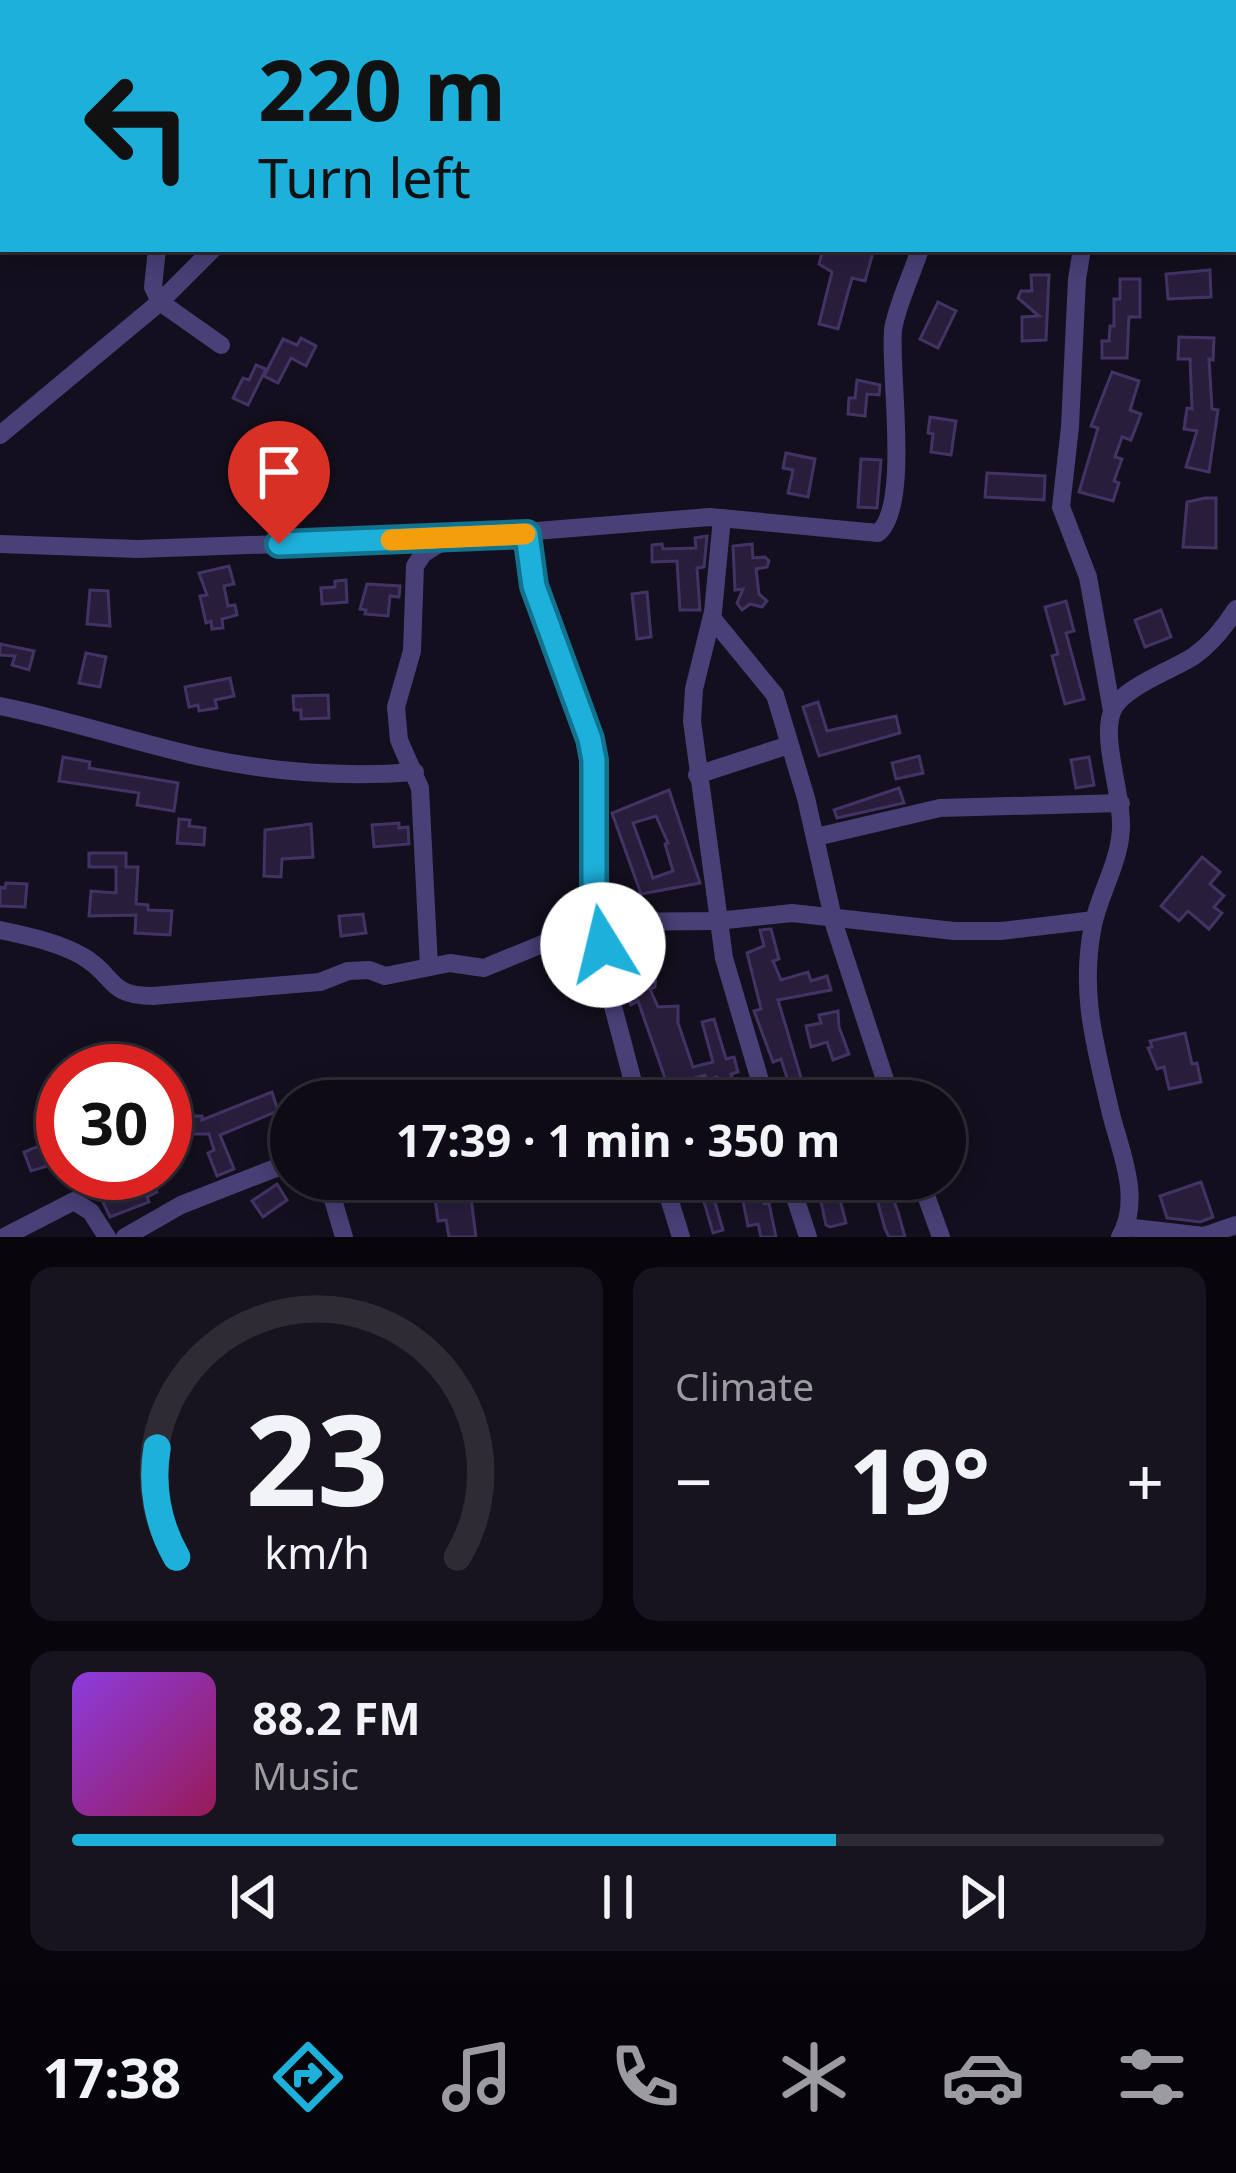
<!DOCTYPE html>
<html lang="en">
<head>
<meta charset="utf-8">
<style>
  :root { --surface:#0e0b16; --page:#17141f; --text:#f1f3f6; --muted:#9b9ba1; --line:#2e2b35; --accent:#1db0da }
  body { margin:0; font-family:"Noto Sans",sans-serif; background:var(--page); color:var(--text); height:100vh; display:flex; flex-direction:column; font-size:45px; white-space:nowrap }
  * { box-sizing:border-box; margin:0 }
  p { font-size:39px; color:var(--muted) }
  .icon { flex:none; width:66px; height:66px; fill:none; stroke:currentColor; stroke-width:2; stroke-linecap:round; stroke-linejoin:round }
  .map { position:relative; height:1237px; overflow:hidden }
  .details { display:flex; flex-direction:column; gap:30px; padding:30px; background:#08060c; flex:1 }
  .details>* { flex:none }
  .top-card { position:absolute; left:0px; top:0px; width:1236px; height:252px; box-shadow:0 6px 30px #0003,0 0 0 3px var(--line); background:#1db0da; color:#111; overflow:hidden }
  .speed { position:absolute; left:36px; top:1044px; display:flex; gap:24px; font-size:60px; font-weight:700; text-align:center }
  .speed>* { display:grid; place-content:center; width:156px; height:156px; border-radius:50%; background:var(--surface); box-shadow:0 6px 30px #0003,0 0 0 3px var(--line); line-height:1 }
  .speed .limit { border:18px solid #d22; background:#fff; color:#111 }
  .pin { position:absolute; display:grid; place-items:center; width:102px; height:102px; color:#fff; margin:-123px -51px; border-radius:50% 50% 50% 0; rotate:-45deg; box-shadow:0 0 12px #0007 }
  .pin .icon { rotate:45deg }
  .me { position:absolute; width:132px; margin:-66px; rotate:351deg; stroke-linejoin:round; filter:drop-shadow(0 0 9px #0008) }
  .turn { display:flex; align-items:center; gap:42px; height:252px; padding:0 60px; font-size:54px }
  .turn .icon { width:156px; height:156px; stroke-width:2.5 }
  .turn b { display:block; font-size:84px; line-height:102px }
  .big { font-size:90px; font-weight:700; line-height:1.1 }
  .details .tile { flex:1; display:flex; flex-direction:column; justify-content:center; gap:18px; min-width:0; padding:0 42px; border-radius:24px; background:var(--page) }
  .details .dial { align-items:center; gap:0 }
  .dial svg { height:312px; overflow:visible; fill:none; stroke:var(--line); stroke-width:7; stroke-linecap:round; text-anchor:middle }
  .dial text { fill:var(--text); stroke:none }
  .song { display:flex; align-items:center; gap:36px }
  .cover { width:144px; height:144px; border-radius:18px; background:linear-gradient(135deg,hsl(270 70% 55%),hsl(330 70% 35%)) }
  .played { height:12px; border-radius:6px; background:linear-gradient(90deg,var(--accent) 70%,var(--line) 70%) }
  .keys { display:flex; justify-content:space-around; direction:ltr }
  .heat { display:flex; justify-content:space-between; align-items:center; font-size:66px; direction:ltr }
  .details .tiles { flex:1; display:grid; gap:30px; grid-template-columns:1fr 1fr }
  .tile:last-child { grid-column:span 2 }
  .trip { position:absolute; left:270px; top:1080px; width:696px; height:120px; border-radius:60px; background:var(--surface); box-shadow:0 6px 30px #0003,0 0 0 3px var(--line); font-weight:700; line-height:120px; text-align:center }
  .tabs { display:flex; height:192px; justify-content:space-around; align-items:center; background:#060409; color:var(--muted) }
  .tabs .icon { width:84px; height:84px }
  .tabs .active { color:var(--accent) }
  .tabs b { font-size:54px; color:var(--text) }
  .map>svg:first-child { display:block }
  .building { fill:#281e3c; stroke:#433365; stroke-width:3; fill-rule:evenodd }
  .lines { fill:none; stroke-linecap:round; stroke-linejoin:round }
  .minor { stroke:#494077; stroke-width:18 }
  .route-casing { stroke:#13728e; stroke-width:30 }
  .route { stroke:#1db0da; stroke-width:21 }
  .slow { stroke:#f59e0b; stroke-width:21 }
</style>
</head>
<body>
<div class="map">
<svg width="1236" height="1237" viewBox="0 0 1236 1237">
  <rect width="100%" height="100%" fill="#130f1e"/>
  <g class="building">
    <path d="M823,249H874L865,281L852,278L838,329L819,324L832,272L819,264Z"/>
    <path d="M1210,270L1211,297L1168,299L1166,274Z"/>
    <path d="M1031,275H1049L1046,340L1022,341V317L1039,316L1018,298L1021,291H1032Z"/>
    <path d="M1120,279H1140V317H1129L1127,358H1102V341H1109L1110,326H1114V299H1120Z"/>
    <path d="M938,302L956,311L938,348L920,339Z"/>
    <path d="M1179,337L1214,338L1213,360L1209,359L1212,409L1218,410L1209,472L1186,467L1197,431L1184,429L1187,408L1192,409L1190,359H1178Z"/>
    <path d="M301,338L316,346L306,366L291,358L278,383L264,376L283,339L297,345Z"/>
    <path d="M256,365L266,369L248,405L233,398L243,378L249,380Z"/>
    <path d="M1112,372L1139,381L1130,410L1141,414L1131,440L1122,437L1115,457L1122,459L1114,481L1119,483L1113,501L1079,492L1098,428L1091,426Z"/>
    <path d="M857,380L880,385L879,395L867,394L865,416L848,414L849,398H855Z"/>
    <path d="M930,417L956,421L951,455L931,452L933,434L928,433Z"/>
    <path d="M786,453L815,459L808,497L788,493L793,470L783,468Z"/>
    <path d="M861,459L881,460L877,508L858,507Z"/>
    <path d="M987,473L1045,476L1044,500L985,497Z"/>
    <path d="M1205,498H1216V548L1183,547L1187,502Z"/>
    <path d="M707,536L704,567L697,568L700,610H680L677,561L652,562V545L662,544L663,549L696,548L695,538Z"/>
    <path d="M752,544L753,558L765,557L769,561L767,567L756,569L759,594L767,601L762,607L750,604L742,610L737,603L743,589L735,590L733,546Z"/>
    <path d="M229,566L234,584L224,586L228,606L235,605L237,615L222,619L223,628L212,629L211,621L206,623L200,596L207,595L199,573Z"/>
    <path d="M346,580L347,602L322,604L321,588L335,587V581Z"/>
    <path d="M367,584L400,586L399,597L390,596L388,616L365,614L366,610L360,609Z"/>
    <path d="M90,590L108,591L110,626L87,624Z"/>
    <path d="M647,592L651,637L637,639L632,594Z"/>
    <path d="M1066,601L1074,631L1066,633L1084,699L1065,704L1052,656L1058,654L1045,607Z"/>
    <path d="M1161,610L1171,637L1145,647L1135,620Z"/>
    <path d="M0,644L34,651L29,670L12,665L15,656L0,655Z"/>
    <path d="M86,653L106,657L100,687L79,683Z"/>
    <path d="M230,678L234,696L215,700L217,708L199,711L198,705L189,707L185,687Z"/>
    <path d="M328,695L329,718L301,719V710H294L293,696Z"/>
    <path d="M818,702L827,731L896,716L900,733L819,756L803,707Z"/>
    <path d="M919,756L923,773L896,779L892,763Z"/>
    <path d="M63,757L90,762L89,768L178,783L174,811L137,805L139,793L59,781Z"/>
    <path d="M1089,757L1094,785L1076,788L1071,760Z"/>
    <path d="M899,788L904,803L837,818L834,810Z"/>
    <path d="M669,790L700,883L641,894L612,813ZM656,816L668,843L665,844L673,871L653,878L633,823Z"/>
    <path d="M179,819L190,820L189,826L205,828L204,845L177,843Z"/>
    <path d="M399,823V828L408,827L409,844L374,847L372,825Z"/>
    <path d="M311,824L313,857L282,859L281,877L264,876L265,830Z"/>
    <path d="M89,853H126V867H138L136,904L148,905V910L172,911L170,935L135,933L136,915L89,916L91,891L116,893V867H89Z"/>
    <path d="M1202,857L1220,872L1210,884L1224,896L1214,907L1222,913L1209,929L1188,911L1179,921L1161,906Z"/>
    <path d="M6,883L27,884L25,907L0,906V887L5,888Z"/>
    <path d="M363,914L366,933L341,936L339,916Z"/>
    <path d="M771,929L779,959L773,961L781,980L808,972L811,981L827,976L831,990L778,1000L805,1091L809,1090L813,1101H780V1098L792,1094L781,1059L773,1062L754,1011L761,1009L747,953L764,946L760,930Z"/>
    <path d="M628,970L656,971L655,987L650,989L658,1007L678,1006V1023L693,1067L713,1062L702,1022L714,1019L726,1059L734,1057L738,1072L731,1074L741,1101H726L717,1077L707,1080L705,1075L680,1082L688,1101H673L638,1001L631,1005L625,993L636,988Z"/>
    <path d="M838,1011L839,1027L849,1054L833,1060L827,1042L811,1047L806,1026L821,1023L819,1015Z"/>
    <path d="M1185,1033L1192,1064L1197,1063L1201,1082L1169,1089L1164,1067L1157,1069L1148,1048L1152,1047L1150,1041Z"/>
    <path d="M856,1082L862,1101H823L820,1087L831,1084L832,1089Z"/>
    <path d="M272,1092L278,1111L220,1135L234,1169L217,1176L208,1153L214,1150L209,1134H178V1116H202V1120Z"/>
    <path d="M49,1142L57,1163L31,1171L24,1152Z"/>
    <path d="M111,1173H147L157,1192L147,1197L149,1202L110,1217L101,1198L118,1189Z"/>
    <path d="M688,1179H721L710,1185L723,1230L713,1233L700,1188L692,1191Z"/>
    <path d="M816,1179H857V1183L837,1188L846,1223L830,1227L826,1225Z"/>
    <path d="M1201,1182L1213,1217L1200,1222L1167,1218L1160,1196Z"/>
    <path d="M277,1184L287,1200L263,1217L252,1201Z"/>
    <path d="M761,1187L764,1204L769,1203L776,1237H761L758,1224L748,1226L741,1191Z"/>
    <path d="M452,1189L453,1200L471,1198L476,1237H449L446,1220L438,1221L434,1191Z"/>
    <path d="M890,1190L898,1212L905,1237H889L885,1229L876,1196Z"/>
  </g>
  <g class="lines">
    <g class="minor">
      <path d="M98,0L101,3"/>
      <path d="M426,0L428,3"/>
      <path d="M1035,0L1036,3"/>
      <path d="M1182,0V3"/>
      <path d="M14,3L16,0"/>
      <path d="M233,3L235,0"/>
      <path d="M0,11L3,10"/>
      <path d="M1233,45H1236"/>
      <path d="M157,249L153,287L160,302L221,345"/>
      <path d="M1082,249L1077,279L1070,427L1061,507L1088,577L1112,711"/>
      <path d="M0,435L160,302L213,249"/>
      <path d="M722,518L713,612L694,689L692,721L724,958L766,1101"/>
      <path d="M527,534L534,586L590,739L596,922L610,995L638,1101"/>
      <path d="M0,544L138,549L449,538L710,517L878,533C911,506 889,373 893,330C896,307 913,272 920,249"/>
      <path d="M712,618L775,695L806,798L835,927L892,1101"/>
      <path d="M0,706C66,719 130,741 196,756C268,772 341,778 415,772"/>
      <path d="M697,775L789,745"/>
      <path d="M816,837L940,808L1121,803"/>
      <path d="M0,930C27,936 58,942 82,956C115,974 106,996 153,996L320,982L348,971L369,970L385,976L450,963L484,968L596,922L717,921L792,913L954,931H1001L1094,920"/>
      <path d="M429,967L420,788L399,740L396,707L412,651L415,566L423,554L445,540"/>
      <path d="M327,1179L344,1237"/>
      <path d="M663,1179L681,1237"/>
      <path d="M789,1179L808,1237"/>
      <path d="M920,1179L941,1237"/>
      <path d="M1125,1227L1204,1236L1236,1225"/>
      <path d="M4,1237L74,1201L91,1212L107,1237"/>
      <path d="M125,1237L181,1205L291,1162"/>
      <path d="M1120,1237C1142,1199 1121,1153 1111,1114C1096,1047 1079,995 1093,925C1100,892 1119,864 1121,829C1123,796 1101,740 1112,712C1120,688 1173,670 1194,656C1212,643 1224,628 1236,609"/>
    </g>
  </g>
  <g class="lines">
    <defs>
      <path id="route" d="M279,544L527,534L534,586L590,739L594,760V899L603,945"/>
    </defs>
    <use href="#route" class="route-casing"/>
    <use href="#route" class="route"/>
    <path class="slow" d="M391,540L525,534"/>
  </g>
</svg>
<div class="speed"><div class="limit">30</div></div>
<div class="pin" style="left:279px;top:544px;background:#d93025"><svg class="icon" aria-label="arrive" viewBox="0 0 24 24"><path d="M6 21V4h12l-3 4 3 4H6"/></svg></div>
<svg class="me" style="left:603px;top:945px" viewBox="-20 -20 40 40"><circle r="19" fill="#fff"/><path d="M0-13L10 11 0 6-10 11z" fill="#1db0da"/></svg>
<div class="trip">17:39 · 1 min · 350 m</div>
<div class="top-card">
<div class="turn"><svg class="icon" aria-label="left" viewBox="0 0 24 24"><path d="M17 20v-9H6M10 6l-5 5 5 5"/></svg><div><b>220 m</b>Turn left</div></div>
</div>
</div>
<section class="details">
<div class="tiles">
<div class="tile dial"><svg viewBox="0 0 100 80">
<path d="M14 69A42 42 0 1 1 86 69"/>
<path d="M14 69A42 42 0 0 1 9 41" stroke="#1db0da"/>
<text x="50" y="56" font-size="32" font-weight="700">23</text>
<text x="50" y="72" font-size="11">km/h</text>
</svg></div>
<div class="tile"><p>Climate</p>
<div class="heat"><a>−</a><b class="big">19°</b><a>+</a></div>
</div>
<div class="tile">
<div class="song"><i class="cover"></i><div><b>88.2 FM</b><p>Music</p></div></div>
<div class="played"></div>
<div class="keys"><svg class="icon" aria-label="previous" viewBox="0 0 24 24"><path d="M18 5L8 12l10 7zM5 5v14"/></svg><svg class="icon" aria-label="pause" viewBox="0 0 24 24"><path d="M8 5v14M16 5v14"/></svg><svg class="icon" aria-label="next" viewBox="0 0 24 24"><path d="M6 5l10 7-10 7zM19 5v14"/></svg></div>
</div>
</div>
</section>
<nav class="tabs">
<b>17:38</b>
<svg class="icon active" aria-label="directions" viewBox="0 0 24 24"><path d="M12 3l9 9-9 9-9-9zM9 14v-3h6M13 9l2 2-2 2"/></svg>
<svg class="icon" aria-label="music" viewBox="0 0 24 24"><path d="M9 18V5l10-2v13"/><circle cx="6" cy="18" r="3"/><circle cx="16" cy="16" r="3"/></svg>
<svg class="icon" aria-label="phone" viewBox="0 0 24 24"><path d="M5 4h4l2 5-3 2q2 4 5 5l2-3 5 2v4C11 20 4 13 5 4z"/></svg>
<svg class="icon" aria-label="climate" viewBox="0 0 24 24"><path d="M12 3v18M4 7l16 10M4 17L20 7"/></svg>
<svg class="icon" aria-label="car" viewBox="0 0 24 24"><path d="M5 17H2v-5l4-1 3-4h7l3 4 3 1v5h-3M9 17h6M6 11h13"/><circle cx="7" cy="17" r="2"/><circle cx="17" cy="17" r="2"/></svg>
<svg class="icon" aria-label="filters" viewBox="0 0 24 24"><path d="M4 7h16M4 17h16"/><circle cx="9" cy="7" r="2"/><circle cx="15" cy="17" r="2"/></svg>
</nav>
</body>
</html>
